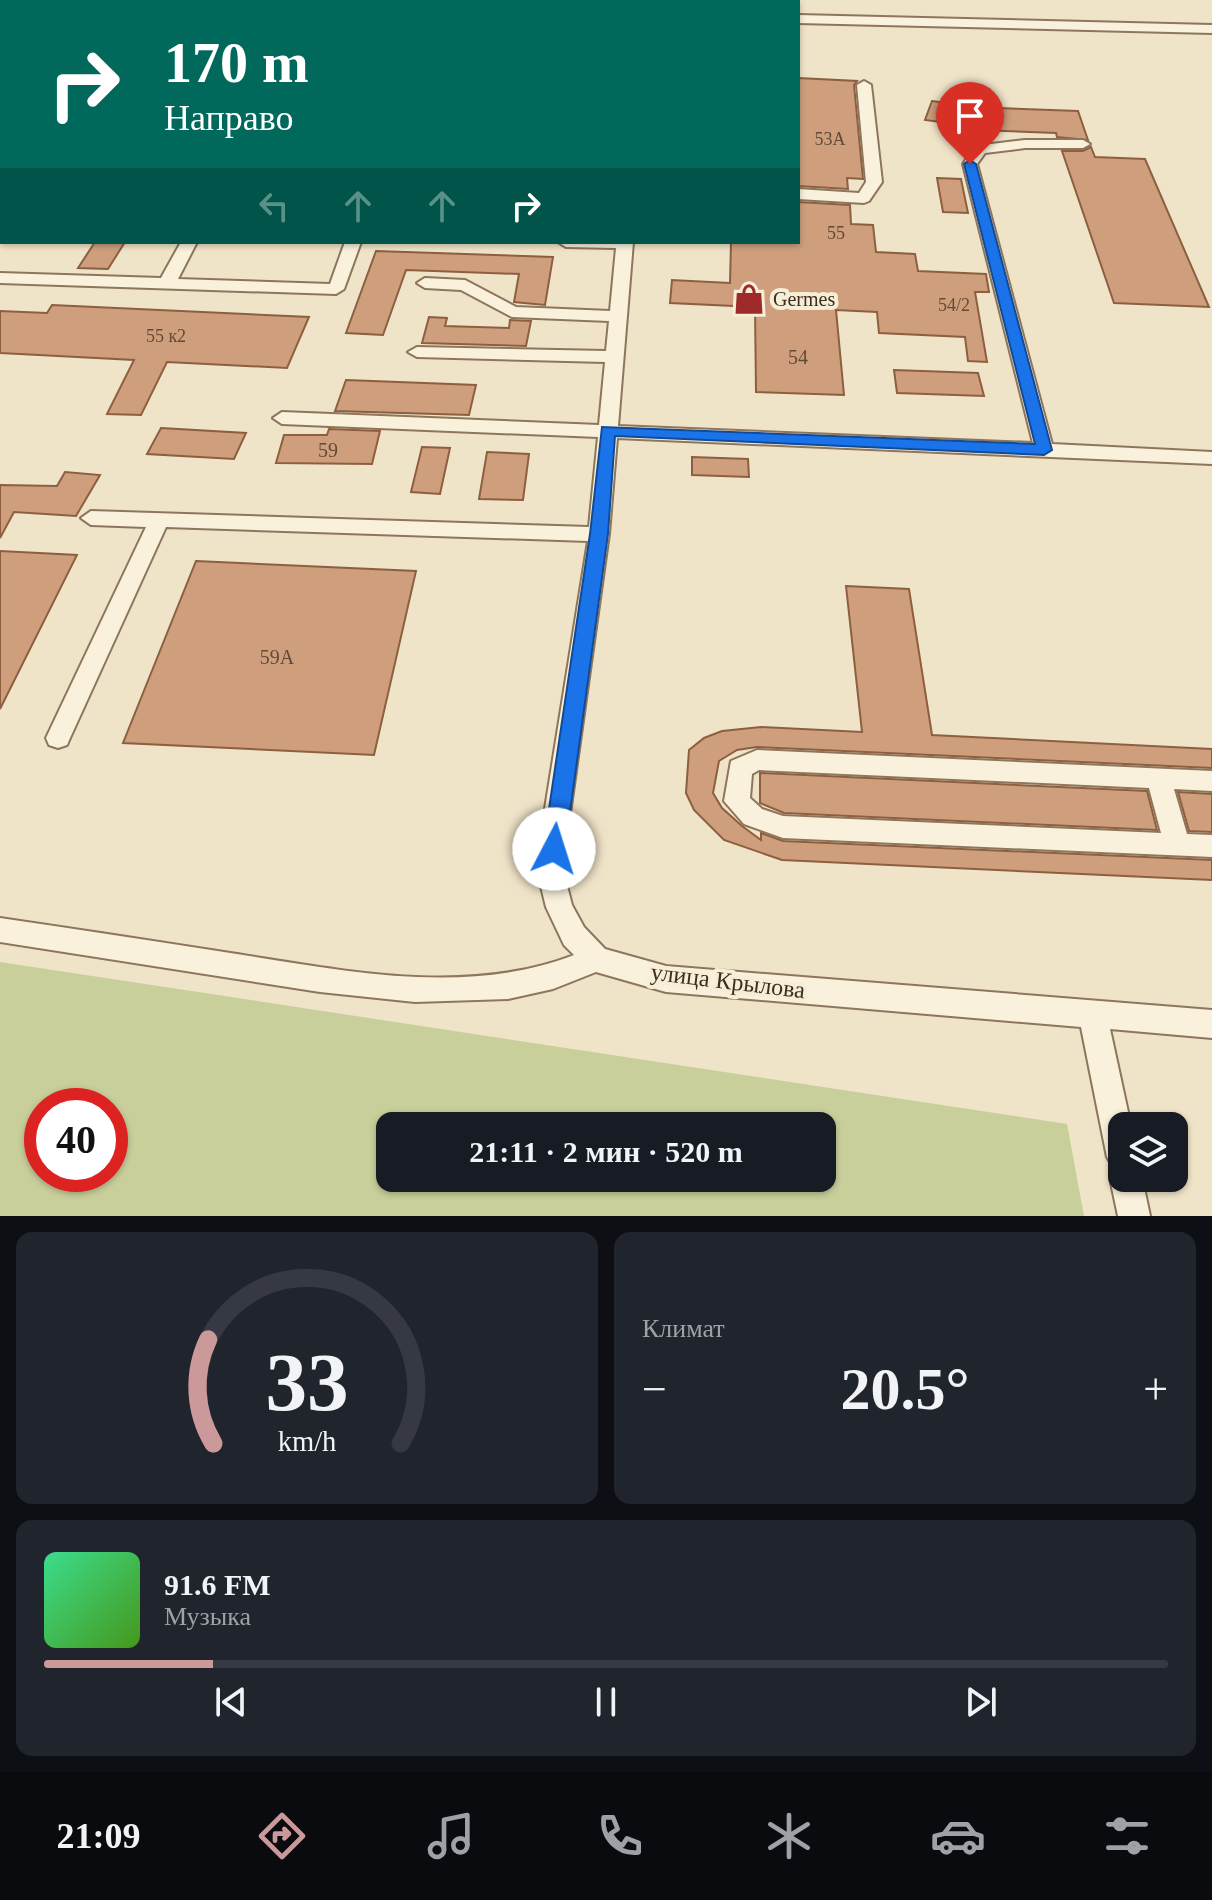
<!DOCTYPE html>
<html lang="ru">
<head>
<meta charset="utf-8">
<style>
  :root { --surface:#171b24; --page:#20242c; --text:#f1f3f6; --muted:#9ea1a6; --line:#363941; --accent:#cc999b }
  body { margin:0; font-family:Georgia,serif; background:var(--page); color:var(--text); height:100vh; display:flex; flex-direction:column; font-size:30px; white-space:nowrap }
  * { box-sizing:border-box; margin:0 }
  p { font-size:26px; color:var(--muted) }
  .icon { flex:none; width:44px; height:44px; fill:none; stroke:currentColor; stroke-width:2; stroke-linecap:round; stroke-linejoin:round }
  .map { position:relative; height:1216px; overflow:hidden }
  .panel { display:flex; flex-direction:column; gap:16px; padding:16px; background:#0d0f14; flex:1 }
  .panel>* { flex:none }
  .guide { position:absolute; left:0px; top:0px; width:800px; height:244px; box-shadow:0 2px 6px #0004; background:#00695c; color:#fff; overflow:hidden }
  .buttons { position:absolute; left:1108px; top:1112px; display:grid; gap:16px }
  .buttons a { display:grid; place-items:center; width:80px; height:80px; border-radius:16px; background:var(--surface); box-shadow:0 2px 6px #0004; font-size:40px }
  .speed { position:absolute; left:24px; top:1088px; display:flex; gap:16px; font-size:40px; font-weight:700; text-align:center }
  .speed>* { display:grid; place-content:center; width:104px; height:104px; border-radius:50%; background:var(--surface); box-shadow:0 2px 6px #0004; line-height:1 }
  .speed .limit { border:12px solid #d22; background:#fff; color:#111 }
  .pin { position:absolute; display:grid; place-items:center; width:68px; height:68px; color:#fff; margin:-82px -34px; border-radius:50% 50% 50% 0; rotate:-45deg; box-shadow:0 0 8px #0007 }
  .pin .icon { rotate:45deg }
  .me { position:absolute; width:88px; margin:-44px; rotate:5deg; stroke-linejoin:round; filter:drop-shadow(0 0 6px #0008) }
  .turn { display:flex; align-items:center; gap:28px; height:168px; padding:0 32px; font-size:36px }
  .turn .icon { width:104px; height:104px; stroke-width:2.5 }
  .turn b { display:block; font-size:56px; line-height:68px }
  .lanes { display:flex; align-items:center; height:76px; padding:0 32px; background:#0003; justify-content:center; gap:40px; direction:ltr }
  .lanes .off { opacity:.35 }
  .big { font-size:60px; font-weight:600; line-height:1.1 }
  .panel .widget { flex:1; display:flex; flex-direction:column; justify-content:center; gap:12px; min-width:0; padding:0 28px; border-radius:16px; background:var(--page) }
  .panel .dial { align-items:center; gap:0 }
  .dial svg { height:208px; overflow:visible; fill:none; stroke:var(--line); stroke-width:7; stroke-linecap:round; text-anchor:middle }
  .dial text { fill:var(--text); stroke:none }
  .song { display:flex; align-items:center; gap:24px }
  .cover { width:96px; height:96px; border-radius:12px; background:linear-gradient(135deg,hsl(150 70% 55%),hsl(100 70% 35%)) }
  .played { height:8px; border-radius:4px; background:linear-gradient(90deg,var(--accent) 15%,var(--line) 15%) }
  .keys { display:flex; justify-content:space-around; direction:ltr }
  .heat { display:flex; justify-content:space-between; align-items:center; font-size:44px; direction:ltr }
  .panel .tiles { flex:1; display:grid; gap:16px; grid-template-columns:1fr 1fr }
  .widget:last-child { grid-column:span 2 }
  .trip { position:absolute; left:376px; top:1112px; width:460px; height:80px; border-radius:16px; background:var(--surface); box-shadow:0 2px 6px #0004; font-weight:600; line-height:80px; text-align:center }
  .tabs { display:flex; height:128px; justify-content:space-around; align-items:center; background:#090b0e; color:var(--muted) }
  .tabs .icon { width:56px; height:56px }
  .tabs .on { color:var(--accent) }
  .tabs b { font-size:36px; color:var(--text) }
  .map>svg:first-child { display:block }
  .green { fill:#c9cf9b; fill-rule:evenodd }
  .building { fill:#cf9f7d; stroke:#8d5f41; stroke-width:2 }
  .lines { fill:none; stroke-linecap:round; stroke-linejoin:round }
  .minor-casing { stroke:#8d765c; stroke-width:4 }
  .minor { fill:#faf1dc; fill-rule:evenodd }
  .route { fill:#1a73e8; stroke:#114b97; stroke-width:2 }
  .labels { text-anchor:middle; stroke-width:8; stroke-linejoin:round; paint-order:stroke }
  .far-number-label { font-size:18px; fill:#624a37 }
  .far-poi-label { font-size:20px; fill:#3d2e20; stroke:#f7eed8; text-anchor:start }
  .number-label { font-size:20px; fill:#624a37 }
  .street-label { font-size:24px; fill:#3d2e20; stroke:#f7eed8 }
</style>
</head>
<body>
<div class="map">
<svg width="1212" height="1216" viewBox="0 0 1212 1216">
  <rect width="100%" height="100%" fill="#f0e4c8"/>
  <path class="green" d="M0,962L1067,1124L1084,1216H0ZM42,1106H110V1174H42ZM390,1126H822V1178H390Z"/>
  <g class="building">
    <path d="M798,78L857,81L854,85L863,179L847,178L848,189L798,186Z"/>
    <path d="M932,101L954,104L948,123L925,120Z"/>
    <path d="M972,107L1078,111L1088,140L1057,137L1056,133L978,130Z"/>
    <path d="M1091,147L1095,157L1145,159L1209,307L1114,303L1062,151H1083Z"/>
    <path d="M937,178L961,179L968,213L943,212Z"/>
    <path d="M798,202L850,205L851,224L873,225L876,252L915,254L918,271L986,274L989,292H975L987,362L968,361L965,337L879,333L877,312L836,310L844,395L756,392L755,307L670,303L672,280L730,283L731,242H798Z"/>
    <path d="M95,242H125L108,269L78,268Z"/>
    <path d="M376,251L553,257L545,305L514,302L519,274L406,270L383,335L346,333Z"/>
    <path d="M52,305L309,317L287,368L167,362L141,415L107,414L134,360L0,353V311L47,313Z"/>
    <path d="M429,317L447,318L445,326L509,328L510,320L531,321L526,346L422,343Z"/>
    <path d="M894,370L978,373L984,396L897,393Z"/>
    <path d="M346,380L476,385L469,415L335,411Z"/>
    <path d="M161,428L246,433L234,459L147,454Z"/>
    <path d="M329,429L380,431L372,464L276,463L284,435H327Z"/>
    <path d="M422,447L450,448L440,494L411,492Z"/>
    <path d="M487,452L529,454L523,500L479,499Z"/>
    <path d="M692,457L748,459L749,477L692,475Z"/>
    <path d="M65,472L100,475L76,516L14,512L0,538V485L57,486Z"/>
    <path d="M0,551L77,555L0,709Z"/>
    <path d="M196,561L416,571L374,755L123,743Z"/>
    <path d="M846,586L909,589L932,735L1212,749V768L757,747L737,750L719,761L713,793L722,808L742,826L761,840V833L783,841L1212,860V880L782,860L724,840L694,810L686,793L689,750L704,738L722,731L761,727L862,732Z"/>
    <path d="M760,773L1147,791L1157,830L784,813L760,803Z"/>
    <path d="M1178,792L1212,794V832L1189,831Z"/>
  </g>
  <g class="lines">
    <defs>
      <g id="minor">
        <path d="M534,0H551L552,2H535Z"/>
        <rect x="641" y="0" width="12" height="2"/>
        <path d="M798,15L1212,25V33L798,23Z"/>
        <path d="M864,81L871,85L882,182L869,201L864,203L798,199V189L859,193L866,182L857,85Z"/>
        <path d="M1025,140H1083L1090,144L1083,148H1025L985,153L977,164L1052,444L1212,452V464L617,438L609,534L569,821L565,878L572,905L584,927L605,949L666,966L1212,1010V1038L1110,1029L1131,1126H1122V1178H1142L1150,1216H1118L1110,1178L1114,1169L1107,1157L1081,1027L666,992L596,972L553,989L508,999L415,1002L320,992L0,942V918C75,929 149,940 224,952C337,969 463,998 574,955L564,945L546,907L539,878L543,821L588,541L166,527L70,738L67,745L58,748L49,745L46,738L146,527L91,525L81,518L91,511L589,527L598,437L282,424L273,418L282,412L599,425L605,362L417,357L408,352L417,347L606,351L609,321L512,317L461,290L425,288L417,283L425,278L465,280L516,307L610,311L616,248L566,247L558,242H633L618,426L1033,443L963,164L975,146Z"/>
        <path d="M181,242H197L178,279L330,284L345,242H361L344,289L336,294L0,283V273L161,278Z"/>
        <path d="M757,750L1212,771V791L1174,789L1187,834L1212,835V857L783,838L744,824L724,801L731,761ZM759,770L1149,788L1161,833L783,816L762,809L750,798L752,774Z"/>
      </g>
    </defs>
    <use href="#minor" class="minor-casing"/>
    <use href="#minor" class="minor"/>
  </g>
  <path class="route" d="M970,160L976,164L1052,450L1044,455L615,436L608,534L565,849L562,856L554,858L546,856L543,849L590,534L602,427L1035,444L964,164Z"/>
  <defs>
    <symbol id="shop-bare" viewBox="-9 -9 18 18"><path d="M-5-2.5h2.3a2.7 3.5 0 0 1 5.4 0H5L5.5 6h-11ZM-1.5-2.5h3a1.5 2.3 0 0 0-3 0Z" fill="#9e2a2b" stroke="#f7eed8" stroke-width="2.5" paint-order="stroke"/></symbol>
  </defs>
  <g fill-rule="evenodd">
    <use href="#shop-bare" x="727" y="277" width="44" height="44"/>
  </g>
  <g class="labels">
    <g class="far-number-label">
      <text x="830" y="145">53А</text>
      <text x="836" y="239">55</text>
      <text x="954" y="311">54/2</text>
      <text x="166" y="342">55 к2</text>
    </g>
    <g class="far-poi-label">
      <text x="773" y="306">Germes</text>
    </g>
    <g class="number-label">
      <text x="798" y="364">54</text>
      <text x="328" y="457">59</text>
      <text x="277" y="664">59А</text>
    </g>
    <g class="street-label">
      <text transform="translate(728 981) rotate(7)" y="8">улица Крылова</text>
    </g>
  </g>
</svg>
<div class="buttons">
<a><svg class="icon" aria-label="layers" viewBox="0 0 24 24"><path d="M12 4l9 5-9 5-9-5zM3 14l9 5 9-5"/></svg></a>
</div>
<div class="speed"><div class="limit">40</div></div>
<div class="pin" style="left:970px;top:164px;background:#d93025"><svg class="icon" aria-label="arrive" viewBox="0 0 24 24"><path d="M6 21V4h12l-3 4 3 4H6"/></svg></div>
<svg class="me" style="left:554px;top:849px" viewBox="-20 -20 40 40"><circle r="19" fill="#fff"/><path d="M0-13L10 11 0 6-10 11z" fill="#1a73e8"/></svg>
<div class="trip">21:11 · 2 мин · 520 m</div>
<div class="guide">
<div class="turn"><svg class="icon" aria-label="right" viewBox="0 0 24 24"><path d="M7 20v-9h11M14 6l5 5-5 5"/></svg><div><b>170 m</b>Направо</div></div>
<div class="lanes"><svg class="icon off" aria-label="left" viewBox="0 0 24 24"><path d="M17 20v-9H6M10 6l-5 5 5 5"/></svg><svg class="icon off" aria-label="ahead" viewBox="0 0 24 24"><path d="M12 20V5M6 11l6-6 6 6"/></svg><svg class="icon off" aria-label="ahead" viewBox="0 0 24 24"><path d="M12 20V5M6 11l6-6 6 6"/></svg><svg class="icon" aria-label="right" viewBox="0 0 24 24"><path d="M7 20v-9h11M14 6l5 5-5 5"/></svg></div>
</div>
</div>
<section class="panel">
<div class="tiles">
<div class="widget dial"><svg viewBox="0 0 100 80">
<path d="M14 69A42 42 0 1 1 86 69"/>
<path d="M14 69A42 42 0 0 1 12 29" stroke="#cc999b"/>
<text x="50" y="56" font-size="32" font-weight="700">33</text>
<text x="50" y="72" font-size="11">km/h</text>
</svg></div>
<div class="widget"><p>Климат</p>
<div class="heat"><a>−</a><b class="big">20.5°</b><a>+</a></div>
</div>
<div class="widget">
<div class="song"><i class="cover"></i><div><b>91.6 FM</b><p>Музыка</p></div></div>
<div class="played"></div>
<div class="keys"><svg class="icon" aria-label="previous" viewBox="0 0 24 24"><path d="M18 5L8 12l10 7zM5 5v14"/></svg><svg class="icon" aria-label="pause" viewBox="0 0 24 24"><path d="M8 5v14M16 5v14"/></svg><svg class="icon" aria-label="next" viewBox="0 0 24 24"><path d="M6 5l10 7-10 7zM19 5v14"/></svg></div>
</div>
</div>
</section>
<nav class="tabs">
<b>21:09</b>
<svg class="icon on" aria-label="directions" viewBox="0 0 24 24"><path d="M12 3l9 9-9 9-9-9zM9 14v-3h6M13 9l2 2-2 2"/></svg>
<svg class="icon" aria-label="music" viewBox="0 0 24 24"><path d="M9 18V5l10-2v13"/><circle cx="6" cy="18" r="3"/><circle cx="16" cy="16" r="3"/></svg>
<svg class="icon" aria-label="phone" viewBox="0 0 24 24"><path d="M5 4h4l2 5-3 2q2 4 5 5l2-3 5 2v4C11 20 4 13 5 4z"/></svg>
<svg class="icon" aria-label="climate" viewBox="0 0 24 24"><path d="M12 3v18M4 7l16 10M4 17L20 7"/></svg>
<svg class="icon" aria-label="car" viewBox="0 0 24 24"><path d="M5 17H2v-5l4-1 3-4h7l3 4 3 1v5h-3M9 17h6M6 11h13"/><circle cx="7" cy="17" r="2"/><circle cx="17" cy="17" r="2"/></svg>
<svg class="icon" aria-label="filters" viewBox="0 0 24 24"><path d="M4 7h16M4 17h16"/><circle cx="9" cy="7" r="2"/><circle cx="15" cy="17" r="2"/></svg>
</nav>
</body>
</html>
